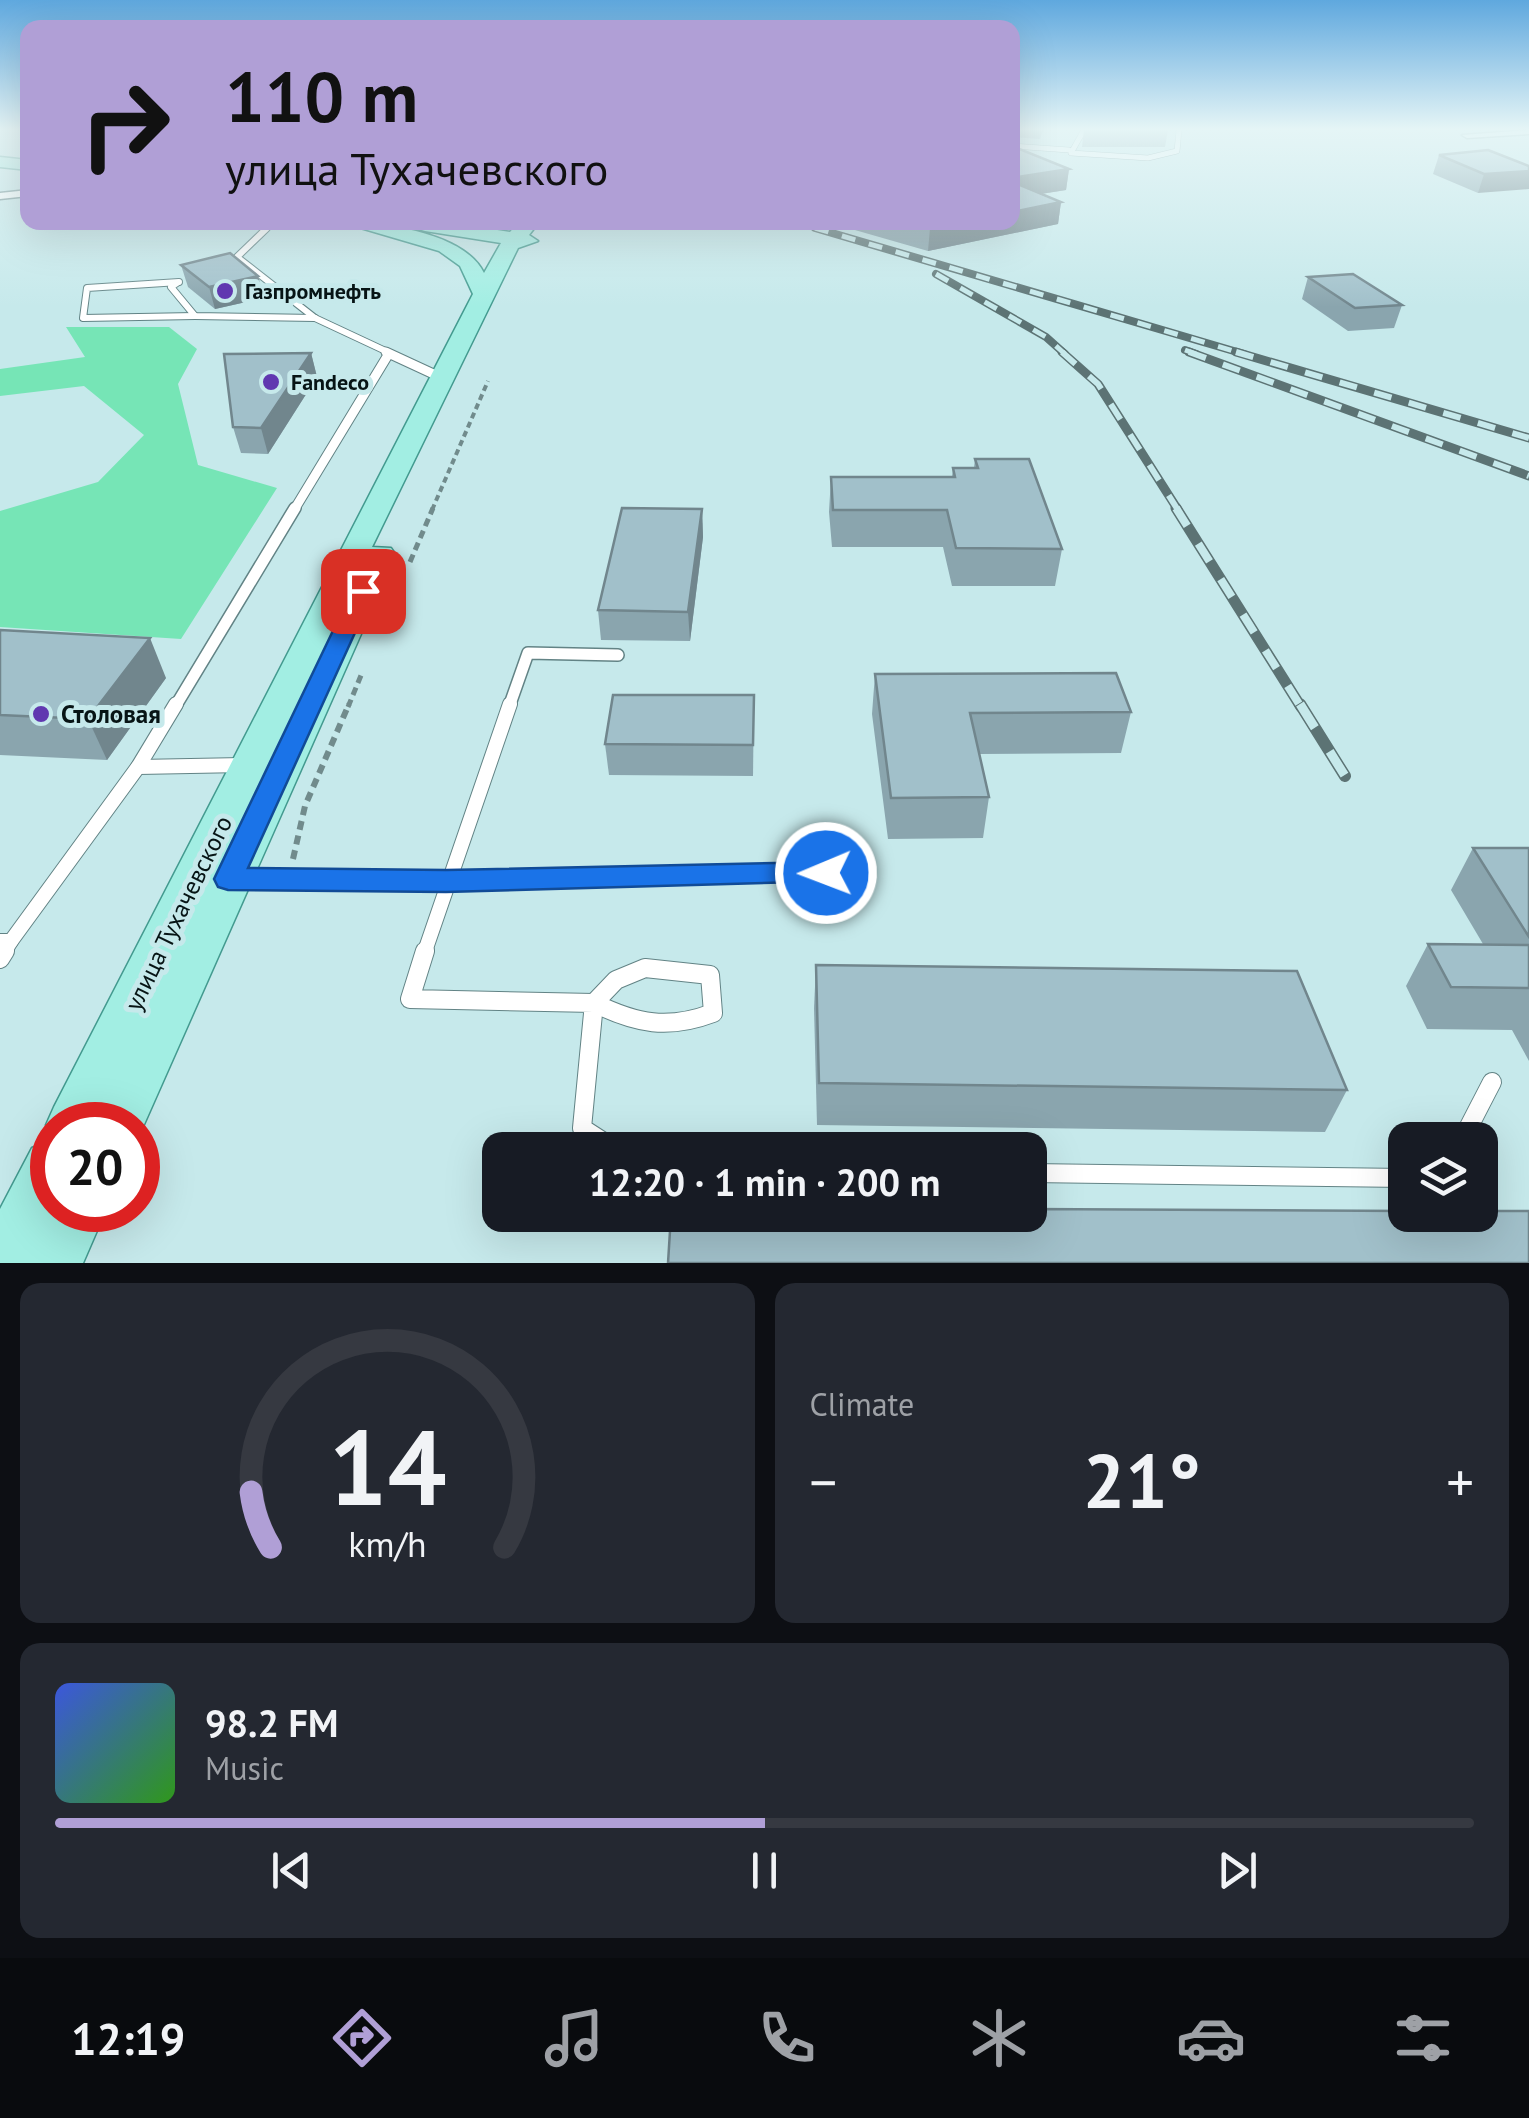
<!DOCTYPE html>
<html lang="en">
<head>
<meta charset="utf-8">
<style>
  :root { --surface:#171b24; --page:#242831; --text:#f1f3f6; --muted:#9ea1a6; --line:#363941; --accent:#b09fd6 }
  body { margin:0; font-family:"PT Sans",sans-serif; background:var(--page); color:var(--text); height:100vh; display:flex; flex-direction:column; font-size:38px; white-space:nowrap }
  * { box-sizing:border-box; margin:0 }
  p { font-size:32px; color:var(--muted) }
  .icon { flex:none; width:55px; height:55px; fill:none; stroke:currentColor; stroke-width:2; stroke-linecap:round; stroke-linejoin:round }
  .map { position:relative; height:1263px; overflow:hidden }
  .drawer { display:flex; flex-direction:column; gap:20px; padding:20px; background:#0d0f14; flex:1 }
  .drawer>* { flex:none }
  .hud { position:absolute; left:20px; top:20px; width:1000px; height:210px; border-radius:20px; box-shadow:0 10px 40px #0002; background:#b09fd6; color:#111; overflow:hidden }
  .tools { position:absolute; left:1388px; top:1122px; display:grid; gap:20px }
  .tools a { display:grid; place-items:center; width:110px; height:110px; border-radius:20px; background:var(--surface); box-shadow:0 10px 40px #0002; font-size:50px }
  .speed { position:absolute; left:30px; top:1102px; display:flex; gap:20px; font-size:50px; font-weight:700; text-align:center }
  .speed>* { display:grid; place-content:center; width:130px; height:130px; border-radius:50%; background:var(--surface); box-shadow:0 10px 40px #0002; line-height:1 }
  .speed .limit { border:15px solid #d22; background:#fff; color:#111 }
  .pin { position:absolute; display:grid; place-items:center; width:85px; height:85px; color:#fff; margin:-42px; border-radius:20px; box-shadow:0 5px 15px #0006 }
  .me { position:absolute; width:110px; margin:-55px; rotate:269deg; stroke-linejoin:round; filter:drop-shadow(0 0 8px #0008) }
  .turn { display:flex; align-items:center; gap:35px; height:210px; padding:0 40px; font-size:45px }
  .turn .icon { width:130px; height:130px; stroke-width:2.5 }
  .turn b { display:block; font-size:70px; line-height:85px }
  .big { font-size:75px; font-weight:700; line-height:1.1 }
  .drawer .card { flex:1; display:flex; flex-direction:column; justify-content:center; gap:15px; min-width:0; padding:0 35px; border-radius:20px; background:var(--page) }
  .drawer .dial { align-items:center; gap:0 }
  .dial svg { height:260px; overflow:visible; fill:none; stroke:var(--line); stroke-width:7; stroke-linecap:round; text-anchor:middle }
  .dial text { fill:var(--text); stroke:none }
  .song { display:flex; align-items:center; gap:30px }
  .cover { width:120px; height:120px; border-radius:15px; background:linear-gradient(135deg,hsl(230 70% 55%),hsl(110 70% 35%)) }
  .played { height:10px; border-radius:5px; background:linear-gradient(90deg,var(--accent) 50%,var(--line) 50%) }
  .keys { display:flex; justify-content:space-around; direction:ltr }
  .heat { display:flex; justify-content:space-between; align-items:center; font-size:55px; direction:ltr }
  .drawer .tiles { flex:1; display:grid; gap:20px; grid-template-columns:1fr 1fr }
  .card:last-child { grid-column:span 2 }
  .trip { position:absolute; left:482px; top:1132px; width:565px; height:100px; border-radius:20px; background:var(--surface); box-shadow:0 10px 40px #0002; font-weight:700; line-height:100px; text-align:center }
  .dock { display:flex; height:160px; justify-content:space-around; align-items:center; background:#090b0e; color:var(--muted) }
  .dock .icon { width:70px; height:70px }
  .dock .selected { color:var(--accent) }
  .dock b { font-size:45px; color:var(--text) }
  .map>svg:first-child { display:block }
  .green { fill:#76e5b6 }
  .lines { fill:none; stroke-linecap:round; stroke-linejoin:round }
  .service-far5-casing { stroke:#628385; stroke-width:6 }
  .service-far4-casing { stroke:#628385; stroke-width:8 }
  .service-far3-casing { stroke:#628385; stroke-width:11 }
  .service-far2-casing { stroke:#628385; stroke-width:14 }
  .service-far1-casing { stroke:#628385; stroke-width:16 }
  .service-casing { stroke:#628385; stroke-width:20 }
  .minor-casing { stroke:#628385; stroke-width:3 }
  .primary-casing { stroke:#439a8f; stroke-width:3 }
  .path-far2 { stroke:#718b8c; stroke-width:4; stroke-dasharray:6 4; stroke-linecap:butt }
  .path-far1 { stroke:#718b8c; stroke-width:5; stroke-dasharray:8 5; stroke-linecap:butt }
  .path { stroke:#718b8c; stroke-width:6; stroke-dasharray:9 6; stroke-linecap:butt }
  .service-far5 { stroke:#fff; stroke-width:5 }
  .service-far4 { stroke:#fff; stroke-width:6 }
  .service-far3 { stroke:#fff; stroke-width:9 }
  .service-far2 { stroke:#fff; stroke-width:11 }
  .service-far1 { stroke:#fff; stroke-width:14 }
  .service { stroke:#fff; stroke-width:18 }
  .minor { fill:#fff; fill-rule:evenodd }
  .primary { fill:#a2eee3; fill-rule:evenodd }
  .rail-far4-casing { stroke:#5c7374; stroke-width:5 }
  .rail-far3-casing { stroke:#5c7374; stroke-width:8 }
  .rail-far2-casing { stroke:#5c7374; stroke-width:9 }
  .rail-far1-casing { stroke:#5c7374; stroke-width:11 }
  .rail-casing { stroke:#5c7374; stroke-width:12 }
  .rail-far4 { stroke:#c6e9eb; stroke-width:4; stroke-dasharray:11; stroke-linecap:butt }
  .rail-far3 { stroke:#c6e9eb; stroke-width:5; stroke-dasharray:14; stroke-linecap:butt }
  .rail-far2 { stroke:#c6e9eb; stroke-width:6; stroke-dasharray:18; stroke-linecap:butt }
  .rail-far1 { stroke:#c6e9eb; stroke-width:8; stroke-dasharray:21; stroke-linecap:butt }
  .rail { stroke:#c6e9eb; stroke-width:9; stroke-dasharray:28; stroke-linecap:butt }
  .wall { fill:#8aa5ae }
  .shaded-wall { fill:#71868d }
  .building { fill:#a1c0ca; stroke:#71868d; stroke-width:2.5 }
  .route { fill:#1a73e8; stroke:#114b97; stroke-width:2.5 }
  .poi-dot { fill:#6038b0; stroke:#c6e9eb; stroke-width:4 }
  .labels { text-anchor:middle; stroke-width:10; stroke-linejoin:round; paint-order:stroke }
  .far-poi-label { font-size:22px; font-weight:bold; fill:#071415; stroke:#c6e9eb; text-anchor:start }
  .poi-label { font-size:25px; font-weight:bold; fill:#071415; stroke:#c6e9eb; text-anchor:start }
  .street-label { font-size:25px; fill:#071415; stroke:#c6e9eb }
</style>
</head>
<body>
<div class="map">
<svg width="1529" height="1263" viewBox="0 0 1529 1263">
  <rect width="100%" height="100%" fill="#c6e9eb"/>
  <path class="green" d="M66,327H169L197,349L178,384L198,465L277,488L181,639L0,627V511L98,482L144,435L84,386L0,396V369L85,357Z"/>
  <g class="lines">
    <defs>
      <g id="service-far5">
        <path d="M1084,130L1071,153L1148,158L1177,151L1179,130"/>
        <path d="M1012,146L1069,150"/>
        <path d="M265,230L273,222"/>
      </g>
      <g id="service-far4">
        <path d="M267,228L237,257L315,318L392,354"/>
        <path d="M179,282L87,288L83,318L195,316"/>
        <path d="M177,283L171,287L195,316L315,318"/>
      </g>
      <g id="service-far3">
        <path d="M386,352L440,377"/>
        <path d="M294,510L388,355"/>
      </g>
      <g id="service-far2">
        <path d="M175,707L295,508"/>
        <path d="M509,707L528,653L618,655"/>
      </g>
      <g id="service-far1">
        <path d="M138,767L243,765"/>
        <path d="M238,880L446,881L864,872"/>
        <path d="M0,941H11L3,954"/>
        <path d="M11,941L138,767L176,704"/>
        <path d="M424,954L510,704"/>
      </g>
      <g id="service">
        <path d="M425,951L410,999L594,1003L582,1128L616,1150"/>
        <path d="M0,959L5,951"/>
        <path d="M645,968L710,975L713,1013C668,1030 637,1024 594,1003L616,980Z"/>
        <path d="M1462,1140L1492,1082"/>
        <path d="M1030,1173L1405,1178"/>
      </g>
      <g id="minor">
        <path d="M1529,130V134L1467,138L1462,135Z"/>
        <path d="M28,190V196L0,199V193Z"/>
      </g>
      <g id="primary">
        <path d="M0,157L28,160V170L0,167Z"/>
        <path d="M340,222C382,222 464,232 484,273L501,243L425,231L418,229L417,222H446L510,232L519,222H539L529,235L538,241L518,248L372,547L391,548L396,555L138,1138V1125H52V1210H106L83,1263H0V1209L32,1148L52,1140L46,1125L54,1107L473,294L460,266L439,251Z"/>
      </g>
    </defs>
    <use href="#service-far5" class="service-far5-casing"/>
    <use href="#service-far4" class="service-far4-casing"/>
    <use href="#service-far3" class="service-far3-casing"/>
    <use href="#service-far2" class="service-far2-casing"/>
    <use href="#service-far1" class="service-far1-casing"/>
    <use href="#service" class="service-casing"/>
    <use href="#minor" class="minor-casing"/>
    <use href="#primary" class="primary-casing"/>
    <path class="path-far2" d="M432,510L488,381"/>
    <g class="path-far1">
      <path d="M410,562L433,508"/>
      <path d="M348,707L362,673"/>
    </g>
    <path class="path" d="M293,859L305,806L349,704"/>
    <use href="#service-far5" class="service-far5"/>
    <use href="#service-far4" class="service-far4"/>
    <use href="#service-far3" class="service-far3"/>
    <use href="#service-far2" class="service-far2"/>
    <use href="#service-far1" class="service-far1"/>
    <use href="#service" class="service"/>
    <use href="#minor" class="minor"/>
    <use href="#primary" class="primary"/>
    <defs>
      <path id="rail-far4" d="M796,222L823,230"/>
      <g id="rail-far3">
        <path d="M815,228L1244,354"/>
        <path d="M936,274L1046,337L1065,354"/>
        <path d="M1185,350L1196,354"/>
      </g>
      <g id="rail-far2">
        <path d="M1062,352L1098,384L1178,510"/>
        <path d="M1189,352L1529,476"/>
        <path d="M1236,352L1529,438"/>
      </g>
      <path id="rail-far1" d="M1176,508L1301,707"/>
      <path id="rail" d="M1300,704L1345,776"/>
    </defs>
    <use href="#rail-far4" class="rail-far4-casing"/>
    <use href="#rail-far3" class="rail-far3-casing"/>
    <use href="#rail-far2" class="rail-far2-casing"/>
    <use href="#rail-far1" class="rail-far1-casing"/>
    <use href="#rail" class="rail-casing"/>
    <use href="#rail-far4" class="rail-far4"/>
    <use href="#rail-far3" class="rail-far3"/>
    <use href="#rail-far2" class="rail-far2"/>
    <use href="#rail-far1" class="rail-far1"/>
    <use href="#rail" class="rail"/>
  </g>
  <g class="wall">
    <path d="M1012,130H1043L1040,139L1012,137Z"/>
    <path d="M1084,130H1168L1165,147H1082Z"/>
    <path d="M1012,146L1069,169L1066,190L1041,194L1061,202L1058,224L928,251L827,222H1012Z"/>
    <path d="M1439,155L1529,166L1478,193L1433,174Z"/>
    <path d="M181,265L258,276L264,298L215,309L188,287Z"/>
    <path d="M1308,277L1402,305L1394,328L1348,331L1302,299Z"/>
    <path d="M311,353L317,377L268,454L241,453L233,427Z"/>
    <path d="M975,459L1062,549L1055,586H952L943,547H832L829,512L831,477H952L953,468H974Z"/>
    <path d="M702,509L703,537L690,641L601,640L598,610Z"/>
    <path d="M0,630L166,678L107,760L0,755Z"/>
    <path d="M875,674L1131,712L1121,753L979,754L989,797L983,838L888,839L872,714Z"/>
    <path d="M754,695L753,776L609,775L605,744Z"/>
    <path d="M1473,848H1529V1061L1512,1030L1427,1029L1406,986L1428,944H1483L1451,890Z"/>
    <path d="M816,965L1347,1090L1325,1132L817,1125L814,1008Z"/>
  </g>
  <g class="shaded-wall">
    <path d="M1069,169L1066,190L1021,197L1012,178Z"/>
    <path d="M1529,171V189L1478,193L1484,174Z"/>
    <path d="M1061,202L1058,224L928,251L930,228L957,222H1012V212Z"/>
    <path d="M258,276L264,298L215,309L209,287Z"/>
    <path d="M311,353L317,377L268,454L261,428Z"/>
    <path d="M702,509L703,537L690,641L688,612Z"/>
    <path d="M150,638L166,678L107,760L88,719Z"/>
  </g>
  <g class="building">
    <path d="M1012,146L1069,169L1012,178Z"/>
    <path d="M1488,150L1529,166V171L1484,174L1439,155Z"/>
    <path d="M1012,178L1023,182L1015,183L1061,202L1012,212Z"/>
    <path d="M910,222H957L930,228Z"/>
    <path d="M230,253L258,276L209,287L181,265Z"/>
    <path d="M1353,274L1402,305L1355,308L1308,277Z"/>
    <path d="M311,353L261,428L233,427L224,354Z"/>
    <path d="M975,459H1029L1062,549L956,548L947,510H833L831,477H955L953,468H978Z"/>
    <path d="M622,508L702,509L688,612L598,610Z"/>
    <path d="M0,630L150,638L88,719L0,715Z"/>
    <path d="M1116,673L1131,712L970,713L989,797L891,798L875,674Z"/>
    <path d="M613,695H754L753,745L605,744Z"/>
    <path d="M1473,848H1529V937Z"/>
    <path d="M1428,944L1529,945V988L1451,987Z"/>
    <path d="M816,965L1297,971L1347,1090L819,1083Z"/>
    <path d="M1030,1209L1405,1211V1215H1480V1211H1529V1263H668L671,1215H1030Z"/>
  </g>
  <linearGradient id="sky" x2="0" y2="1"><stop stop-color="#5fa8de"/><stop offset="0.42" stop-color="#e5f5f6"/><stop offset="1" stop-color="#e5f5f6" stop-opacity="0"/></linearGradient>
  <rect width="1529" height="307" fill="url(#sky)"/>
  <path class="route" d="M363,584L374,591L248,868L446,870L826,862L836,865L840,873L836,881L446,892L228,890L218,887L214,879L352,591Z"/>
  <g class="poi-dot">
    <circle cx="225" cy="291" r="10"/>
    <circle cx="271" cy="382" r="10"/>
    <circle cx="41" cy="714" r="10"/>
  </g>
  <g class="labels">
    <g class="far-poi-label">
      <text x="245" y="299">Газпромнефть</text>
      <text x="291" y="390">Fandeco</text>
    </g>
    <g class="poi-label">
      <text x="61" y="723">Столовая</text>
    </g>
    <g class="street-label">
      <text transform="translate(178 913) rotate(-64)" y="9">улица Тухачевского</text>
    </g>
  </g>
</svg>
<div class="tools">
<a><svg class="icon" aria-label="layers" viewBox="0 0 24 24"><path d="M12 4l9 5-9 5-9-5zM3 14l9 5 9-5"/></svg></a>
</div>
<div class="speed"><div class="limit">20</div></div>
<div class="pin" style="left:363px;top:591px;background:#d93025"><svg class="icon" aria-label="arrive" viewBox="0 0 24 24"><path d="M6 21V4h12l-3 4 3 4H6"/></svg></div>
<svg class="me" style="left:826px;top:873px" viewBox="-20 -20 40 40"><circle r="17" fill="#1a73e8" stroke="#fff" stroke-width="3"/><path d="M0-11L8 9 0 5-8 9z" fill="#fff"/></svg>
<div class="trip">12:20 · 1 min · 200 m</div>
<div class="hud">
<div class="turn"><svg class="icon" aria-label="right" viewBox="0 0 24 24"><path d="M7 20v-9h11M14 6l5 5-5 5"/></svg><div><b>110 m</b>улица Тухачевского</div></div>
</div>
</div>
<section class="drawer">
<div class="tiles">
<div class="card dial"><svg viewBox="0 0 100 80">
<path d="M14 69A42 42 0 1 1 86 69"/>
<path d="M14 69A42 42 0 0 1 8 52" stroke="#b09fd6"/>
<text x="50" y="56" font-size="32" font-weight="700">14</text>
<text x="50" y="72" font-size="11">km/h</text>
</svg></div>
<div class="card"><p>Climate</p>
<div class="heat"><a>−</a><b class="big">21°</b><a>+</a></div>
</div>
<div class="card">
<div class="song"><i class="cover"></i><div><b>98.2 FM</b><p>Music</p></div></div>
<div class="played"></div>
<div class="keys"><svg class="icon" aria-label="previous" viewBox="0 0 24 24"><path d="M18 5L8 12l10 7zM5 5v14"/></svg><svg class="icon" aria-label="pause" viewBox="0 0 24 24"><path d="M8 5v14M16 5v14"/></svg><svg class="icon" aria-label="next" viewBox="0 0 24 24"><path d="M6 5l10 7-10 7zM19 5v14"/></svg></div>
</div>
</div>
</section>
<nav class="dock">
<b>12:19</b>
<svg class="icon selected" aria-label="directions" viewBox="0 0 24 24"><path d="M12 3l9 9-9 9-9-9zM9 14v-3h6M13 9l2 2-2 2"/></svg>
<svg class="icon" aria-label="music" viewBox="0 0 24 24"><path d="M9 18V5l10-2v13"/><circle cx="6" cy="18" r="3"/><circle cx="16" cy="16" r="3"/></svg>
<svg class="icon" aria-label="phone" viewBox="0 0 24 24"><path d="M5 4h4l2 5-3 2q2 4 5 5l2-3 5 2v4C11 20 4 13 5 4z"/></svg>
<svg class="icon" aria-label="climate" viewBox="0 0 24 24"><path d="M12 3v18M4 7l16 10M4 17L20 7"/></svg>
<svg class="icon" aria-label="car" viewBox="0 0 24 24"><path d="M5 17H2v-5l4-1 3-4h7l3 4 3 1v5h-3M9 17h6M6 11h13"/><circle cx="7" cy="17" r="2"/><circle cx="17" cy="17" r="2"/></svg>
<svg class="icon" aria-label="filters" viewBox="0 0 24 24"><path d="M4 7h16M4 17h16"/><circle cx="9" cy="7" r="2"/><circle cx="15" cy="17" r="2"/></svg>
</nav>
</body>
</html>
